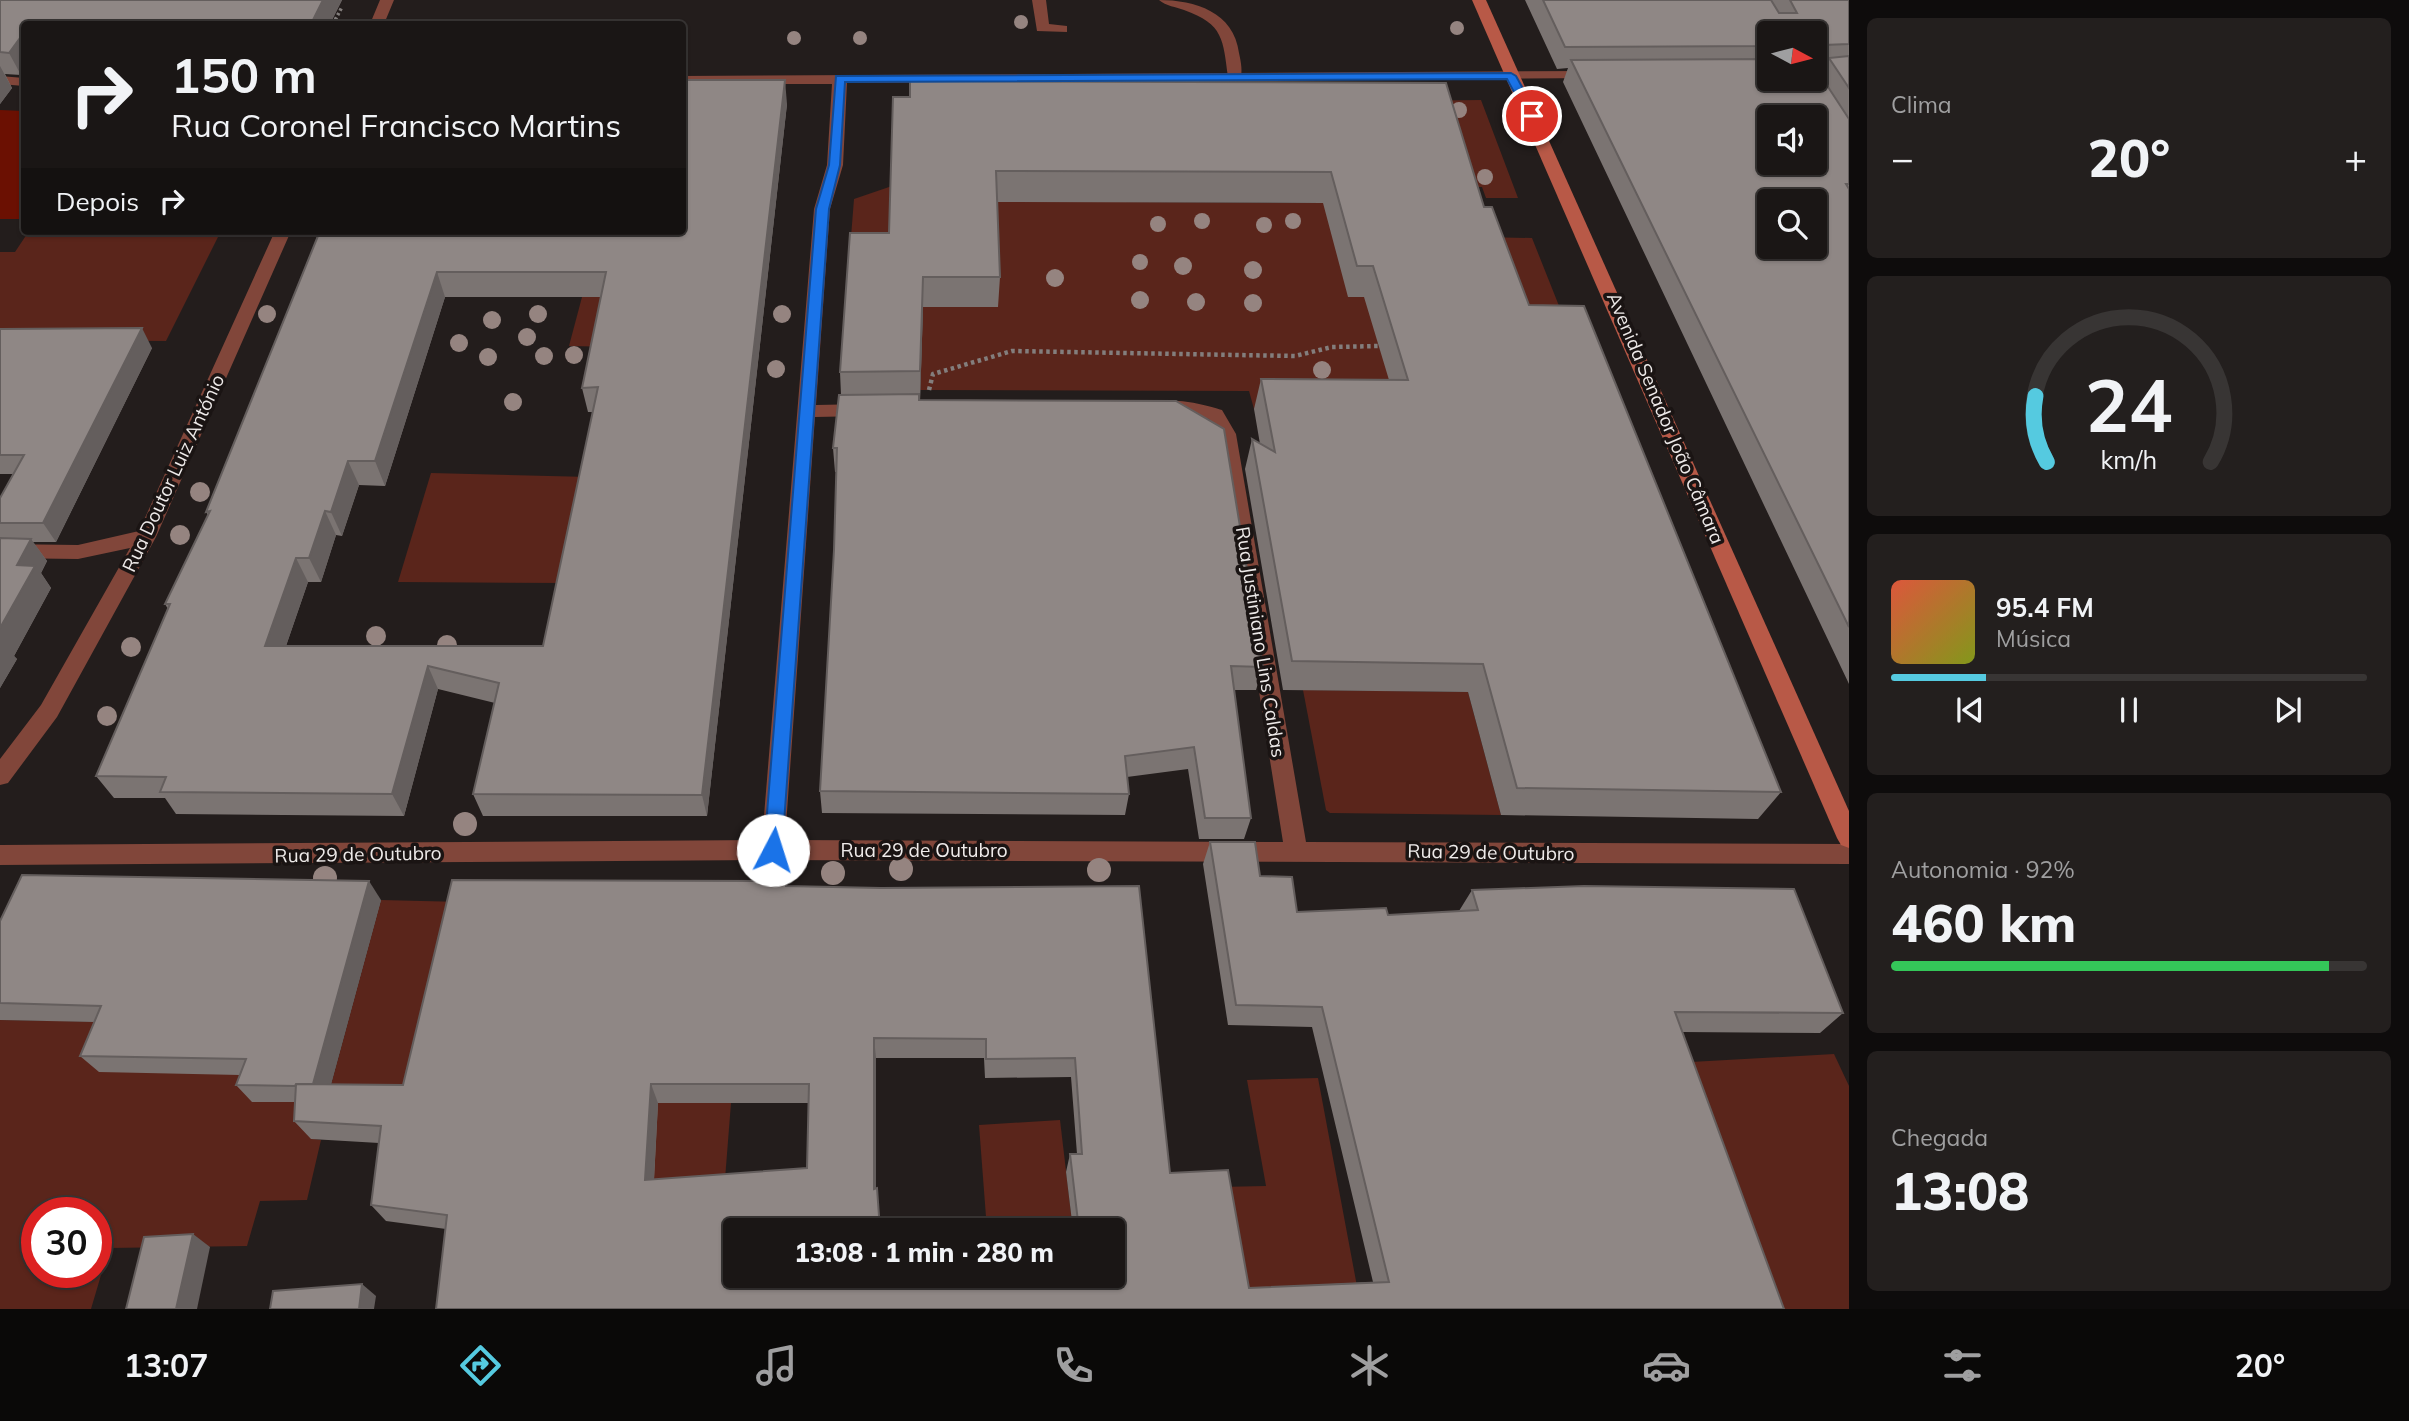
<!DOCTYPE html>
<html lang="pt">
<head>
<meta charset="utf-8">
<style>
  :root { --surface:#1a1615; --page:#231f1e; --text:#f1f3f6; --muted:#9f9fa0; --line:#383534; --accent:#55cae0 }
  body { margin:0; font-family:Mulish,sans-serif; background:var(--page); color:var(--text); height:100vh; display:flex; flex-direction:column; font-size:26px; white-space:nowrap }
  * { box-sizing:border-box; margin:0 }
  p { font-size:23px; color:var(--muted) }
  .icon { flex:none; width:38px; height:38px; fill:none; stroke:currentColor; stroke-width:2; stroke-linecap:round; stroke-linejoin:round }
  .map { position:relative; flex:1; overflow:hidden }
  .drawer { display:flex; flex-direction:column; gap:18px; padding:18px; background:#0e0c0c; width:560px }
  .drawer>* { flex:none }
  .banner { position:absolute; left:21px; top:21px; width:665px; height:214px; border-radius:7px; box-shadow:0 2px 5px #0004,0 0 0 2px var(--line); background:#1a1615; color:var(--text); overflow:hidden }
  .needle { width:46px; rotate:97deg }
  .tools { position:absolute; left:1757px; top:21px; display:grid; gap:14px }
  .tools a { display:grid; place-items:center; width:70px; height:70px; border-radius:7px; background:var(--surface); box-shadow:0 2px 5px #0004,0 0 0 2px var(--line); font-size:35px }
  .speed { position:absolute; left:21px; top:1197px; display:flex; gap:14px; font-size:35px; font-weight:700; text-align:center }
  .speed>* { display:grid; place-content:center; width:91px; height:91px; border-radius:50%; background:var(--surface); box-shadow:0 2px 5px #0004,0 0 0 2px var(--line); line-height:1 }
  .speed .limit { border:10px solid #d22; background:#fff; color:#111 }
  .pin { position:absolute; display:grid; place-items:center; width:60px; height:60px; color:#fff; margin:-30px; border:4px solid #fff; border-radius:50%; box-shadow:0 2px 7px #0007 }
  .me { position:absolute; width:77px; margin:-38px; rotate:5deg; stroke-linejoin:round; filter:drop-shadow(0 0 5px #0008) }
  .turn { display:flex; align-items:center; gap:24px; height:147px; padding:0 35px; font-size:32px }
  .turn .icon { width:91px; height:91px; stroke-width:2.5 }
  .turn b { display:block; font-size:49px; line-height:60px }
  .then { display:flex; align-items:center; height:66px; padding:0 35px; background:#0003; gap:14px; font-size:26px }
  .big { font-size:52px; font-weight:800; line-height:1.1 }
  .drawer .card { flex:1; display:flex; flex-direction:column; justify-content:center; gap:10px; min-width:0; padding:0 24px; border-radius:10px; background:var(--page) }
  .drawer .dial { align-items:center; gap:0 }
  .dial svg { height:182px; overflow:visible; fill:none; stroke:var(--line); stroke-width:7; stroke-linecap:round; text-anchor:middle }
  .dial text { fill:var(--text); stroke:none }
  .song { display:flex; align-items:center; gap:21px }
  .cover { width:84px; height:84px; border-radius:10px; background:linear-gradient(135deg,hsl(10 70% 55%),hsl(70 70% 35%)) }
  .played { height:7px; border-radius:4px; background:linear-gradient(90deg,var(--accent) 20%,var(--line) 20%) }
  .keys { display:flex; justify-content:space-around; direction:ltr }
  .heat { display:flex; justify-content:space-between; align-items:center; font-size:38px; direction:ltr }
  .charge { height:10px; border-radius:5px; background:linear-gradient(90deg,#34c759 92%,var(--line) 0) }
  .trip { position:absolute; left:723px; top:1218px; width:402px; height:70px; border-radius:7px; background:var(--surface); box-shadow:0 2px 5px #0004,0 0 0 2px var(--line); font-weight:800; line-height:70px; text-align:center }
  .tab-bar { display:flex; height:112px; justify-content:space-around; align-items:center; background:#0a0908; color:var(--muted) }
  .tab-bar .icon { width:49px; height:49px }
  .tab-bar .selected { color:var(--accent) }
  .tab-bar b { font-size:32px; color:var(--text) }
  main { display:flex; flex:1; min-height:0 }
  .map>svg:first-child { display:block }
  .green { fill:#5a251b; fill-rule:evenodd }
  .water { fill:#6b1002 }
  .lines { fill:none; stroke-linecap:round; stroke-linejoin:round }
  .path-far1 { stroke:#837e7d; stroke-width:3.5; stroke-dasharray:2.5 2.5; stroke-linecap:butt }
  .path { stroke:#837e7d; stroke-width:4.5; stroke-dasharray:3.5 3.5; stroke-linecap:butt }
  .lane { fill:#81463a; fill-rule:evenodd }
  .street { fill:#81463a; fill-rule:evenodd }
  .secondary { fill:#b85947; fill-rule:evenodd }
  .tree { fill:#958480 }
  .wall { fill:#7b7472; fill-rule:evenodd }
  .shaded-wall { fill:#645e5d }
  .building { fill:#8f8785; stroke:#645e5d; stroke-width:2; fill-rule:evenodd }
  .route { fill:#1a73e8; stroke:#114b97; stroke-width:2 }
  .labels { text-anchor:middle; stroke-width:7; stroke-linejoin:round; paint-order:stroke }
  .street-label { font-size:19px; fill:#eeeae9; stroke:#1a1413 }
</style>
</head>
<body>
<main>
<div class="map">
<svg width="1849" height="1309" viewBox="0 0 1849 1309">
  <rect width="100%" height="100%" fill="#231d1c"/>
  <g class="green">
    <path d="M1481,100L1518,198H1486L1482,187H1458L1399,101Z"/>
    <path d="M892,186L908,201L1353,203L1482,237L1532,238L1571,336L1397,410L1254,409L1249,391L920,390L923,307H998L851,237L854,199Z"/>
    <path d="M29,231H221L166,341L0,340V252H15Z"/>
    <path d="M582,297H658L619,347L569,346Z"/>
    <path d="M431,473L590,477L569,583L398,582Z"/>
    <path d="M1303,690L1468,692L1501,815L1330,813L1326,810Z"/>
    <path d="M381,900L463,902L416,1103H326L314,1139L321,1140L307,1200L260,1201L247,1246L109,1248L91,1309H0V1020L119,1022L326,1103ZM37,1213H96V1272H37Z"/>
    <path d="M1834,1054L1849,1086V1309H1763L1673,1063Z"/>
    <path d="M1318,1078L1359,1297L1240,1302L1219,1187L1266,1186L1247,1080Z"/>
    <path d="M622,1102L731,1103L724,1192L464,1179Z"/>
    <path d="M1060,1120L1073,1230H987L979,1125Z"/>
  </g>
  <path class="water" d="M0,110L24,111V219H0Z"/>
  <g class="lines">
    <path class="path-far1" d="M333,24L342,7"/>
    <path class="path" d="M929,390L933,374L1012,351L1295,356L1332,347L1379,346"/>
    <g class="lane">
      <path d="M1032,0H1046L1049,24L1067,26V32L1037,31Z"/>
      <path d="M1159,0C1195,0 1234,12 1239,53C1241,62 1243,72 1240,80L1235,81L1228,77C1223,40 1224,24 1184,10C1176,7 1166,6 1159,0Z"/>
    </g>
    <g class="street">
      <path d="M380,0H394L384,24H370Z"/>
      <path d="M1592,71L1599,75L1597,78L847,83L843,165L830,209L816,405L865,404L874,410L865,416L815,417L785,840L1283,842L1218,434L1209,419C1195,416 1158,417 1151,408C1161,393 1207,405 1222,410L1236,434L1306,842L1849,844V864L773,860L0,865V845L762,840L814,209L827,165L832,84H682V76Z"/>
      <path d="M0,76L24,78V86L0,84Z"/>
      <path d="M275,231H291L156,537L57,717L8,783L0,785V759L41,705L130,548L78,559L0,558V544L78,545L139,531Z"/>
    </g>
    <path class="secondary" d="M1472,0H1486L1849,811V848L1841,845L1837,838Z"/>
  </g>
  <g class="tree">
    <circle cx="1021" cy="22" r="7"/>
    <circle cx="1457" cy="28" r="7"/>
    <circle cx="794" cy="38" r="7"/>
    <circle cx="860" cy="38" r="7"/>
    <circle cx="1459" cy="110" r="8"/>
    <circle cx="1485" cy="177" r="8"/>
    <circle cx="1202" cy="221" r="8"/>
    <circle cx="1293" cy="221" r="8"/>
    <circle cx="1158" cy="224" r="8"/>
    <circle cx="1264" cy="225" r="8"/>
    <circle cx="1140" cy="262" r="8"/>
    <circle cx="1183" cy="266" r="9"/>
    <circle cx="1253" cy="270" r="9"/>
    <circle cx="1055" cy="278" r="9"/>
    <circle cx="1140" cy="300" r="9"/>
    <circle cx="1196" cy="302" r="9"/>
    <circle cx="1253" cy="303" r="9"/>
    <circle cx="267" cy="314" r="9"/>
    <circle cx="538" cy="314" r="9"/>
    <circle cx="782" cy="314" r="9"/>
    <circle cx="492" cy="320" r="9"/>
    <circle cx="527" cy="337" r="9"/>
    <circle cx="459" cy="343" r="9"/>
    <circle cx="574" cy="355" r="9"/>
    <circle cx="544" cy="356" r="9"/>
    <circle cx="488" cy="357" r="9"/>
    <circle cx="776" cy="369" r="9"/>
    <circle cx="1322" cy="370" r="9"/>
    <circle cx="513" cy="402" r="9"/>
    <circle cx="200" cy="492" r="10"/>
    <circle cx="180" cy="535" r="10"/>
    <circle cx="376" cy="636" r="10"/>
    <circle cx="447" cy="645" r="10"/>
    <circle cx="131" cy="647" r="10"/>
    <circle cx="107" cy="716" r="10"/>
    <circle cx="465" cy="824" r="12"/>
    <circle cx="901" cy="869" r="12"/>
    <circle cx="1099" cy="870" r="12"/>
    <circle cx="833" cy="873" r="12"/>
    <circle cx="325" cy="878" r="12"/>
  </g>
  <g class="wall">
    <path d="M0,0H342L330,24H24V70L21,75L5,74L12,88L0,104Z"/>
    <path d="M1525,0H1849V684L1563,82L1568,68L1557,69ZM1769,33H1815V79H1769ZM1817,67H1824L1820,75L1816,69Z"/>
    <path d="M1446,83L1484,207L1529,305L1781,792L1758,819L1501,815L1468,692L1283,690L1245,469L1252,439L1260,444L1254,409L1261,379L1389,380L1364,297H1348L1323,203L997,202L1000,277L998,307H923L920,400L1263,667L1256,690H1234L1251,818L1244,839H1199L1188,769L1127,777L1129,794L1125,815L822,813L820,791L834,550L836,472H835L833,448L841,395L840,372L889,233L893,97Z"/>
    <path d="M787,104L707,816H483L473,794L495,703L438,689L404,816L176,814L165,798H114L96,776L168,609L165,604L208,515L206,512L317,238L314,231ZM445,297H601L582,388L588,412H593L543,646H286L308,582H321L336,535L342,536L359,485L385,486Z"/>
    <path d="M0,329L152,348L56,542H33L47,561L41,573L51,588L14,656L17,659L0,688V498L13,474H0Z"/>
    <path d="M1210,842L1260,876L1297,912L1388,915L1459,911L1472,890L1843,1013L1820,1033L1682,1032L1784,1309H436L446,1229L386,1221L371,1205L379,1143L311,1139L294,1121L295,1102H252L236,1085L240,1075L99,1072L80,1056L94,1022L0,1020V921L381,900L331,1084L403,1085L787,886L881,888L1139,886L1170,1173L1249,1288L1373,1282L1312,1027L1228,1025L1203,864ZM876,1058H984L985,1078L1071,1077L1077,1154H1070L1066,1172L1073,1230H1113V1276H735L876,1189ZM658,1103H809L807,1168L654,1180Z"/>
  </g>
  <g class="shaded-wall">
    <path d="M323,0H342L330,24H311Z"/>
    <path d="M20,38L24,46V70L21,75L9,53Z"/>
    <path d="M0,66L12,88L0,104Z"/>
    <path d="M785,80L787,104L707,816L702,795Z"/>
    <path d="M437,272L445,297L385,486L375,461Z"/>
    <path d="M923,277V307L920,402V371Z"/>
    <path d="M142,328L152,348L56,542L43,523Z"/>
    <path d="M348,461L359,485L342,536L331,512Z"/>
    <path d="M325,511L336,535L321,582L309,558Z"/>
    <path d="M31,539L47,561L41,573L51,588L14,656L17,659L0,688V628L17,565Z"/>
    <path d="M296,558L308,582L278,669L265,646Z"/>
    <path d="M428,666L438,689L404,816L392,794Z"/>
    <path d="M369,881L381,900L326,1103L312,1087Z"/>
    <path d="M874,1038L876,1058V1205L874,1189Z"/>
    <path d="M651,1084L658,1103L653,1197L645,1180Z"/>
    <path d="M193,1234L210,1247L197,1309H176Z"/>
    <path d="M362,1284L376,1296L374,1309H359Z"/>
  </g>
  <g class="building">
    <path d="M0,0H323L311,24H24V38H20L9,53L0,52Z"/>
    <path d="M1543,0H1771L1779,13H1797L1790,0H1849V44L1824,45V54H1815V33H1769V46L1565,47Z"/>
    <path d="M1849,56V88L1829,58Z"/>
    <path d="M1769,59V79H1815V67L1849,119V184H1846L1849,189V627L1571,60ZM1769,117H1815V163H1769ZM1769,201H1815V247H1769Z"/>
    <path d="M682,80H785L702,795L473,794L499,683L428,666L392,794L160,792L166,777L96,776L170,604H165L210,511L206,512L320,231H314H682ZM437,272H606L582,388L598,387L543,646H265L296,558H309L325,511L331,512L348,461H375Z"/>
    <path d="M910,81L1446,83L1484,207H1492L1529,305L1584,306L1781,792L1517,788L1483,664L1292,661L1252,439L1275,452L1261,379L1408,380L1373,266H1357L1331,172L996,171L1000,277H923L920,371L840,372L850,233H889L893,97H910Z"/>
    <path d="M142,328L43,523H0V498L24,455H0V329Z"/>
    <path d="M919,394V400L1176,401L1224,429L1263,667L1231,666L1251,818H1205L1194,747L1125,756L1129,794L820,791L834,550L837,448H833L839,395Z"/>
    <path d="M0,538L31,539L17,565L35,566L0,628Z"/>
    <path d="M1210,842H1255L1260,876L1292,877L1297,912L1386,908L1388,915L1478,910L1472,890L1584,886L1794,889L1843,1013L1675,1012L1784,1309H436L447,1215L371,1205L381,1126L294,1121L296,1084L403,1085L452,880L787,881L786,886L881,888L1139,886L1170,1173L1228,1170L1249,1288L1389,1282L1322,1007L1236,1005ZM874,1038L986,1039V1059L1075,1058L1082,1154H1070L1079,1230H1113V1276H735V1230H880L877,1188L874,1189ZM651,1084H809L807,1168L645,1180Z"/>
    <path d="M22,875L369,881L313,1084H296L295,1086L236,1085L246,1059L80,1056L101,1006L0,1003V921Z"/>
    <path d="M193,1234L176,1309H126L144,1237Z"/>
    <path d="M362,1284L359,1309H270L273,1291Z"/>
  </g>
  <path class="route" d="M1511,73L1516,76L1538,116L1536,118H1528L1507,79L845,82L840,165L829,209L782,850L779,855H767L764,850L816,209L829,165L836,76Z"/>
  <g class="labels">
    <g class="street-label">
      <text transform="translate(1666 418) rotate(67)" y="7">Avenida Senador João Câmara</text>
      <text transform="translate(173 473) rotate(-65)" y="7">Rua Doutor Luiz António</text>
      <text transform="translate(1261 642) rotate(81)" y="7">Rua Justiniano Lins Caldas</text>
      <text x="924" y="857">Rua 29 de Outubro</text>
      <text transform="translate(1491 852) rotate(1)" y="7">Rua 29 de Outubro</text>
      <text transform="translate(358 854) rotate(-1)" y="7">Rua 29 de Outubro</text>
    </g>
  </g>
</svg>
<div class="tools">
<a><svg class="needle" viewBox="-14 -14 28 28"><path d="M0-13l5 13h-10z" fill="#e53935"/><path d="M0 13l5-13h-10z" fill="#9f9fa0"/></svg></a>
<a><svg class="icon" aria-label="sound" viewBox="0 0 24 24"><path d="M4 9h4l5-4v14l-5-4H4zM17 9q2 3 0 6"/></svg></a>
<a><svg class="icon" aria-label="search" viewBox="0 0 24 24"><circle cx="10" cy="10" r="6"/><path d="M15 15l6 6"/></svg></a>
</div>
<div class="speed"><div class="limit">30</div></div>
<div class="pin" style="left:1532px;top:116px;background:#d93025"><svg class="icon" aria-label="arrive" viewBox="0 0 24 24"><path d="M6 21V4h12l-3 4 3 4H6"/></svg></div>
<svg class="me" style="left:773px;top:850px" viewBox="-20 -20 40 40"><circle r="19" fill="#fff"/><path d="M0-13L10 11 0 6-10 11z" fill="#1a73e8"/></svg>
<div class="trip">13:08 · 1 min · 280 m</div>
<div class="banner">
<div class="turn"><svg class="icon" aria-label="right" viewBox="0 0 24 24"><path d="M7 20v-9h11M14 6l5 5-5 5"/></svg><div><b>150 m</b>Rua Coronel Francisco Martins</div></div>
<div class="then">Depois<svg class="icon" aria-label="right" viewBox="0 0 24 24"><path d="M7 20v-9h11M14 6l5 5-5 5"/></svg></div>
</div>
</div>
<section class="drawer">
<div class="card"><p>Clima</p>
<div class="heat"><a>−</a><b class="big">20°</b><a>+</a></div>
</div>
<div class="card dial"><svg viewBox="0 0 100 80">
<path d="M14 69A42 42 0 1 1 86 69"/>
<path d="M14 69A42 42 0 0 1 9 40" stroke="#55cae0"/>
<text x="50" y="56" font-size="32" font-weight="700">24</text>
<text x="50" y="72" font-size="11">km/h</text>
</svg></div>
<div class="card">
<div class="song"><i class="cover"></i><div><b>95.4 FM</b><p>Música</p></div></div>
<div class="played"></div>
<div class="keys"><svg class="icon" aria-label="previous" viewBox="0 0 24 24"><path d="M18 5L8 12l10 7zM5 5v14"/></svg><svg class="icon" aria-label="pause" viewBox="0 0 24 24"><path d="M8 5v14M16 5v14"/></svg><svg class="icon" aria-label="next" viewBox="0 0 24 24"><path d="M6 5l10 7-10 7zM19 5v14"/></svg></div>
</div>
<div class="card"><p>Autonomia · 92%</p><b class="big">460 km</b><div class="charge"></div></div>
<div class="card"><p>Chegada</p><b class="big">13:08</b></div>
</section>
</main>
<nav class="tab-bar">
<b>13:07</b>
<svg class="icon selected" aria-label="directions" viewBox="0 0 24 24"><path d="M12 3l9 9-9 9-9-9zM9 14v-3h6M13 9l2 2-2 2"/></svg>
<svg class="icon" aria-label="music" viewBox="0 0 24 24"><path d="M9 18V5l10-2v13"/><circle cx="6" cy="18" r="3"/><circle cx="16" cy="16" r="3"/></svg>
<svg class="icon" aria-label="phone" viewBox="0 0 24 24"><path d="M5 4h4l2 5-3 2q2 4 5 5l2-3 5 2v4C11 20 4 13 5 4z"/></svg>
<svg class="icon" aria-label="climate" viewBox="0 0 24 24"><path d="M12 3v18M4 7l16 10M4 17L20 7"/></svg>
<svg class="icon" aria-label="car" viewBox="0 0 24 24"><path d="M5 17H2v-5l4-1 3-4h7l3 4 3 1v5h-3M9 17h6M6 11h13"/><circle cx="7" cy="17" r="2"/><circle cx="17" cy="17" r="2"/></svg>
<svg class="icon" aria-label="filters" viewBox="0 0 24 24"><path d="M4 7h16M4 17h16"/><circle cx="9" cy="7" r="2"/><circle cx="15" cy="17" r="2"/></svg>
<b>20°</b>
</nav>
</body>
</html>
